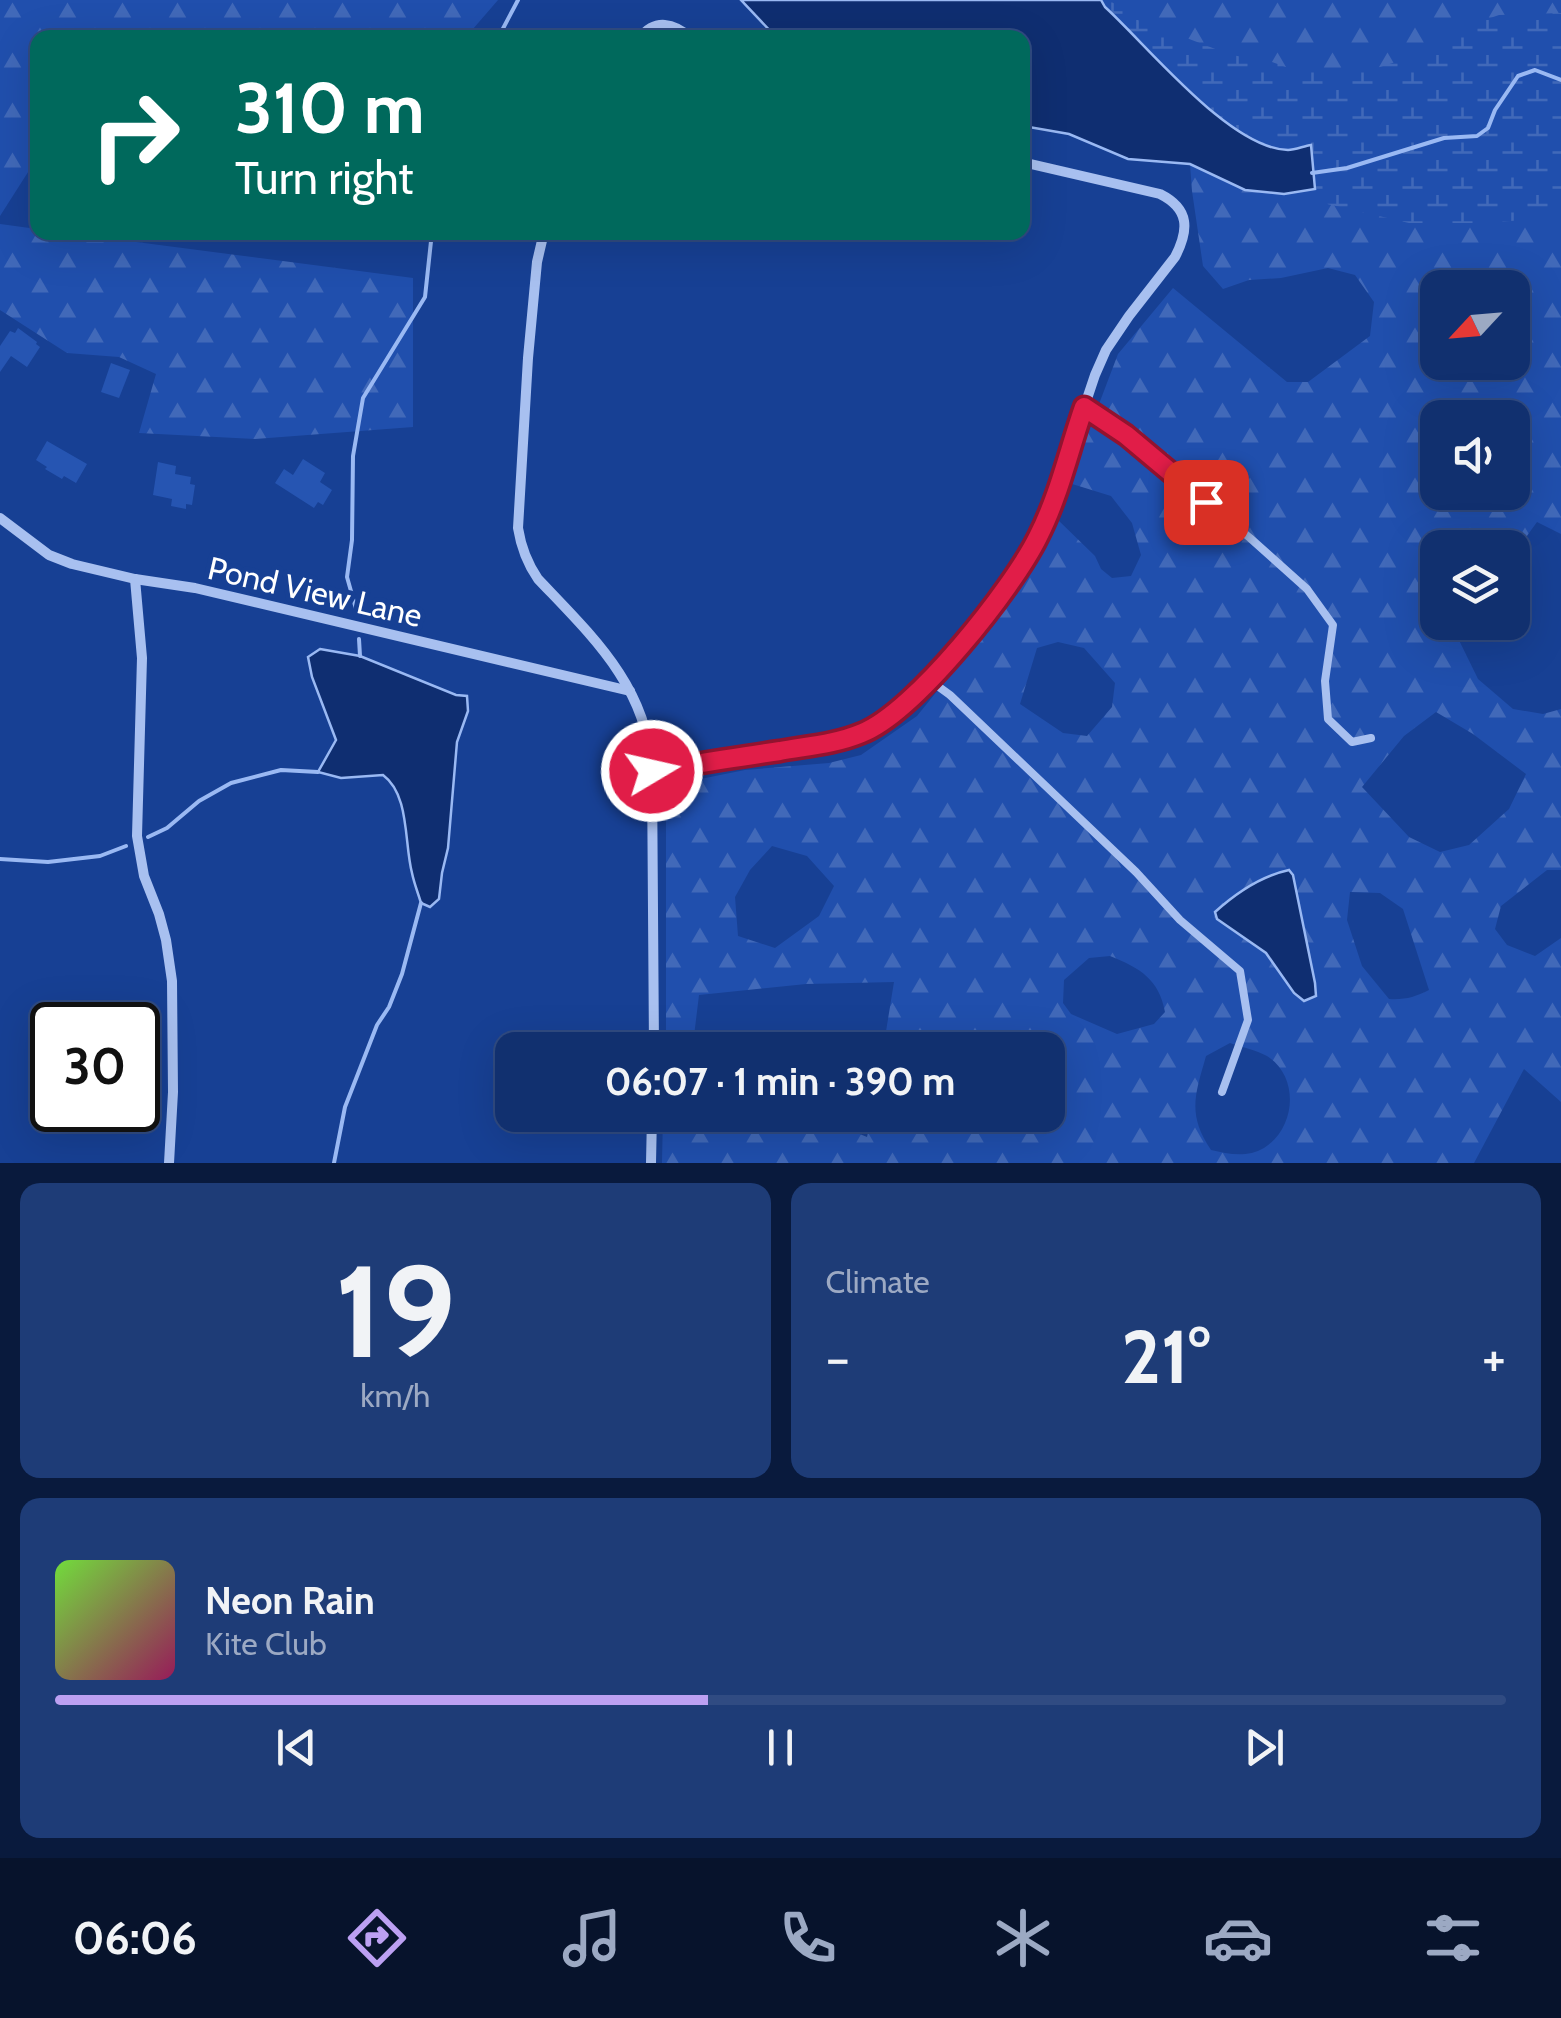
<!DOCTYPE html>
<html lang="en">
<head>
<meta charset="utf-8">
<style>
  :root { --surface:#11306f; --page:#1e3c77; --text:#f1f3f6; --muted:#9ca9c3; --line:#304b82; --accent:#bca0f2 }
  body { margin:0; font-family:Cabin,sans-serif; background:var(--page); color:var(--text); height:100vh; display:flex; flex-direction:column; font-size:38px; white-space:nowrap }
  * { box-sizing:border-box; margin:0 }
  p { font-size:32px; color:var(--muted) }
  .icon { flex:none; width:55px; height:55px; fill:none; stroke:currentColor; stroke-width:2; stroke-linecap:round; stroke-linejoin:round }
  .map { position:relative; height:1163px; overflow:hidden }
  .sheet { display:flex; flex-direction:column; gap:20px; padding:20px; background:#091a3d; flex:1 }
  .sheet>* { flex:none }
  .top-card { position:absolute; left:30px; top:30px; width:1000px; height:210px; border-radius:20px; box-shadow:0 10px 40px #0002,0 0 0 2px var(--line); background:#00695c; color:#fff; overflow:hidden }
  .needle { width:65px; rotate:244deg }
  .buttons { position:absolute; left:1420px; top:270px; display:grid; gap:20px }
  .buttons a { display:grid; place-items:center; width:110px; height:110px; border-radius:20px; background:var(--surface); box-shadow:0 10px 40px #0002,0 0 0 2px var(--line); font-size:50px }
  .speed { position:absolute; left:30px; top:1002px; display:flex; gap:20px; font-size:50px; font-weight:700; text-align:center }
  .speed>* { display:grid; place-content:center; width:130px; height:130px; border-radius:50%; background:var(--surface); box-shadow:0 10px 40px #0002,0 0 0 2px var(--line); line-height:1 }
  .speed .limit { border:5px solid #111; border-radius:15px; background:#fff; color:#111 }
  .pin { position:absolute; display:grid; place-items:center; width:85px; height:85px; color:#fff; margin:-42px; border-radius:20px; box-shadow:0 5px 15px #0006 }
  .me { position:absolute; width:110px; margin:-55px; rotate:81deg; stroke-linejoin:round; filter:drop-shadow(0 0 8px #0008) }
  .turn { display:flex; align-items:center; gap:35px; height:210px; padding:0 40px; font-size:45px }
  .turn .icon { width:130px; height:130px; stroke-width:2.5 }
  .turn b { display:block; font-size:70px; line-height:85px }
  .big { font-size:75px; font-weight:800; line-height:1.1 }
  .sheet .tile { flex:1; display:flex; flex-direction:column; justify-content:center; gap:15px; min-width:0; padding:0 35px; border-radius:20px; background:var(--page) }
  .sheet .dial { align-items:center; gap:0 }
  .dial b { font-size:130px; line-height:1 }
  .song { display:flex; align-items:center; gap:30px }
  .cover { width:120px; height:120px; border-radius:15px; background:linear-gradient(135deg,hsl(100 70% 55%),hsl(330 70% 35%)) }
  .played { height:10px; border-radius:5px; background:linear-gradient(90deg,var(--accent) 45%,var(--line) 45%) }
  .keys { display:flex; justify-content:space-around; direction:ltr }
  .heat { display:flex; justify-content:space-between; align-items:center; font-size:55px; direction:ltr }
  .sheet .tiles { flex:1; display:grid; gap:20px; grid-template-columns:1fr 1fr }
  .tile:last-child { grid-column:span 2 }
  .trip { position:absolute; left:495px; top:1032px; width:570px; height:100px; border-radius:20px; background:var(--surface); box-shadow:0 10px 40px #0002,0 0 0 2px var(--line); font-weight:800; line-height:100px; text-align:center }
  .dock { display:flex; height:160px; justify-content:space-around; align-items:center; background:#07132c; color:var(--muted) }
  .dock .icon { width:70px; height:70px }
  .dock .active { color:var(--accent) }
  .dock b { font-size:45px; color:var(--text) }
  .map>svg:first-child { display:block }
  .forest { fill:url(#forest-firs); fill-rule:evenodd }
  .wetland { fill:url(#wetland-marsh) }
  .water { fill:#0f2e71; stroke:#9ab9f3; stroke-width:2.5 }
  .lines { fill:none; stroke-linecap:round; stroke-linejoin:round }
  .stream { stroke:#9ab9f3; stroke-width:4 }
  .building { fill:#2655b2 }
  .service { stroke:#a8c0f0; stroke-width:8 }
  .minor { stroke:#a8c0f0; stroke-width:10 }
  .route-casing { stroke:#92132f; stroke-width:25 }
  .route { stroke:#e11d48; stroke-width:18 }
  .labels { text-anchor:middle; stroke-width:10; stroke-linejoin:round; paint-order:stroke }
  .street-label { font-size:32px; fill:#fff; stroke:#174094 }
</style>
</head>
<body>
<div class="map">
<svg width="1561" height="1163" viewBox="0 0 1561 1163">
  <defs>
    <pattern id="forest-firs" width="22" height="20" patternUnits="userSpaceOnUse" patternTransform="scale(2.5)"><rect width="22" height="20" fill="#204fad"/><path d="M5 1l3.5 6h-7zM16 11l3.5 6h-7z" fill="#4169b9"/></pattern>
    <pattern id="wetland-marsh" width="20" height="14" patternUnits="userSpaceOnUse" patternTransform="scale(2.5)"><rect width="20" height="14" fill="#204fad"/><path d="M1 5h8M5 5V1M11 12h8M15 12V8" fill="none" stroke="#4169b9"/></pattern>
  </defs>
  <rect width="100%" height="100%" fill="#174094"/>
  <g class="forest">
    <path d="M0,0H498L466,37L38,38L37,158L0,216Z"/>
    <path d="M1101,0H1561V58L1308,146Z"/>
    <path d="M1561,125V534L1537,522L1513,555L1512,548H1438V622L1462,623L1455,632L1478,679L1513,709L1543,714L1561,709V870H1547L1501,906L1495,929L1507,945L1535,956L1561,938V1102L1524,1069L1474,1163H662L663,1115H813L867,1137L872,1115H1048V1050H883L894,982L806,984L699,995L693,1044L702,1050H666V786L745,770L829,763L861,755L917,716L1011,600L1037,562L1057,519L1095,556L1101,569L1112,578L1131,576L1141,555L1132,523L1111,496L1069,483L1118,354L1173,288L1287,382H1308L1370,336L1374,302L1355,275L1328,268L1281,278L1249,280L1223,289L1203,266L1192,191L1190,164L1245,190ZM1438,288H1512V362H1438ZM1438,418H1512V492H1438ZM1058,642L1084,648L1115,683L1112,707L1087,736L1063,733L1020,704L1037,648ZM1436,712L1473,734L1526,774L1509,809L1469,845L1440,852L1409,837L1362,787L1404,736ZM772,846L807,856L834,886L819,916L775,948L738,936L735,897L750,870ZM1289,870L1293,875L1315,982L1294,993L1266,953ZM1350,892L1380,893L1403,909L1429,990C1415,997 1405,1000 1389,999L1362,966L1347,920ZM1110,956C1140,968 1159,979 1165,1012L1154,1024L1117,1034L1071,1014L1063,1003L1064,980L1089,958ZM1230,1043C1241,1047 1256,1050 1267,1056C1300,1077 1296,1128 1264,1148C1247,1158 1228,1154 1211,1150C1187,1114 1195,1095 1206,1056Z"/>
    <path d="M0,224L37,229L38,232L67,233L413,278V427L255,439L139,433L156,374L119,357L67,353L0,310Z"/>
  </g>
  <path class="wetland" d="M1101,0H1109L1157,33L1184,37L1231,55L1269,61L1294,70L1340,73L1367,71L1415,56L1467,26L1499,15L1561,13V218L1478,223H1409L1284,194L1245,190L1190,164L1128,159L1069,134L1023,126L1022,58Z"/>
  <g class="water">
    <path d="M741,0H1101L1105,7C1148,46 1230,149 1288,150C1295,150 1304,146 1311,145L1315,189L1284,194L1245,190L1190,164L1128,159L1069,134L1023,126L1022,38L776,37Z"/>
    <path d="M320,649L360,656L456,695L467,696L468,711L457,742L448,848L442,873L439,899L430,907L421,903C418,893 414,883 412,873C404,843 410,795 383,775L341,778L318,772L336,740L312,677L308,657Z"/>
    <path d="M1289,870L1293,875L1315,983L1316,996L1304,1001L1294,993L1266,953L1217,919L1215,912C1236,893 1261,876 1289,870Z"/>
  </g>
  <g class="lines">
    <g class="stream">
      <path d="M498,38L518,0"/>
      <path d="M1312,173L1347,168L1444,138L1477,136L1488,128L1495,110L1518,76L1535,70L1561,80"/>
      <path d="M358,616L347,577L352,540L353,456L363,398L425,297L432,232"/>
      <path d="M359,639L360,656"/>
      <path d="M148,837L167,828L199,801L231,783L281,770L318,772"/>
      <path d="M0,859L48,862L100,856L126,846"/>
      <path d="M334,1163L345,1107L377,1025L389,1007L402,974L421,903"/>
    </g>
  </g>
  <g class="building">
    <path d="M18,328L37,342L36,344L40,347L27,367L11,356L0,372V346L10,331L15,333Z"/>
    <path d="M111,363L130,370L119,398L101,392Z"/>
    <path d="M47,441L87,464L76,483L64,476L62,479L45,469L47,467L36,460Z"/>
    <path d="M303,459L325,473L320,482L332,490L323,505L318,502L314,508L275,483L284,469L293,475Z"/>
    <path d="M158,462L176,466L175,474L191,477L190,484L195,485L192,505L186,504V509L171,506L172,499L153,495Z"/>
  </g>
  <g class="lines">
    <g class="service">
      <path d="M1084,407L1126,435L1250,538L1307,589L1333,625L1325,681L1328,719L1352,742L1371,738"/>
      <path d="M928,679L950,695L1136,872L1180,920L1240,971L1248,1020L1222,1092"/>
    </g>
    <g class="minor">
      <path d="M640,38C655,18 674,23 691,38"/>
      <path d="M544,232L537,262L528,358L518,528C521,547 527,563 538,579C592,636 648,687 652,771L654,1050"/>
      <path d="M0,518L49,555L72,564L135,579L195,588L630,691"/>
      <path d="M135,579L142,658L137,836L144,876L159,914L166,940L172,981L173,1092L169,1163"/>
      <path d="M652,771L846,739L872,729L914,694L978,624L1027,558L1050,509L1095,375L1106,350L1129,316L1175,257C1189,230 1190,209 1160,194L1022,162"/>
      <path d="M651,1163L652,1115"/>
    </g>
  </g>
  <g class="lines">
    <defs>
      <path id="route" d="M652,771C695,764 737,757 780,751C808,746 836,744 862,733C915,712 1013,588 1038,537C1059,496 1069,450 1084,407L1126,435L1206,502"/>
    </defs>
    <use href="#route" class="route-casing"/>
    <use href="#route" class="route"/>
  </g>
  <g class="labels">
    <g class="street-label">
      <text transform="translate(315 592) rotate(13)" y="11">Pond View Lane</text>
    </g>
  </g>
</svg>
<div class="buttons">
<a><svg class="needle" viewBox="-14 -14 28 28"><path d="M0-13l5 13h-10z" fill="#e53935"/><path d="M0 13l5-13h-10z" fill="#9ca9c3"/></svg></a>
<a><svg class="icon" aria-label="sound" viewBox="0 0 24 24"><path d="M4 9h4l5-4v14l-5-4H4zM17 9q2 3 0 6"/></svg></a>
<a><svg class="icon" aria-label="layers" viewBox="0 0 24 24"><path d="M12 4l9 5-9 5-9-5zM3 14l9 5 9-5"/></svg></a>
</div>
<div class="speed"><div class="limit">30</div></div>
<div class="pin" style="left:1206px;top:502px;background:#d93025"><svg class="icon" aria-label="arrive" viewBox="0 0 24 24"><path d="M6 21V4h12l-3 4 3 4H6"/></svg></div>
<svg class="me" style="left:652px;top:771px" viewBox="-20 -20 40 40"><circle r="17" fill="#e11d48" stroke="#fff" stroke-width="3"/><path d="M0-11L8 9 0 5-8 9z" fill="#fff"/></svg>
<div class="trip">06:07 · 1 min · 390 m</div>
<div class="top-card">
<div class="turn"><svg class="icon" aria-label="right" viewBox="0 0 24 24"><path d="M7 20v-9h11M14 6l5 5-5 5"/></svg><div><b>310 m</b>Turn right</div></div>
</div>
</div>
<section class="sheet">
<div class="tiles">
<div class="tile dial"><b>19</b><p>km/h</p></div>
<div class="tile"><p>Climate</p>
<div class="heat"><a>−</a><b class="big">21°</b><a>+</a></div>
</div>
<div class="tile">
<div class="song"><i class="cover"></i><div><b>Neon Rain</b><p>Kite Club</p></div></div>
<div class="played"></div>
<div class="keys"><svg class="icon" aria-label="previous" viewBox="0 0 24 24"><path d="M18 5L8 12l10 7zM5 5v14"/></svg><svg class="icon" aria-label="pause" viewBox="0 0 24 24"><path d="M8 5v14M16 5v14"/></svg><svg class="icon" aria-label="next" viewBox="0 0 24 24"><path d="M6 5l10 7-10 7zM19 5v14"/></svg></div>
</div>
</div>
</section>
<nav class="dock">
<b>06:06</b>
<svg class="icon active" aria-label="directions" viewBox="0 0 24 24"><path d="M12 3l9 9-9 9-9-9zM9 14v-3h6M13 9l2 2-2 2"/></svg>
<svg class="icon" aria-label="music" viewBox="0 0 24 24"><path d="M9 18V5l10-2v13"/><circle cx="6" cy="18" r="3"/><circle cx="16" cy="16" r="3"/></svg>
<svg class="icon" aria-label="phone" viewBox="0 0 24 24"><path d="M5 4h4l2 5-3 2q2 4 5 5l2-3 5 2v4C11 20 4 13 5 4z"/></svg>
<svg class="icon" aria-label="climate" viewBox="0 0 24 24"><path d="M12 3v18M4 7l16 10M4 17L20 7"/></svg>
<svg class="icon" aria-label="car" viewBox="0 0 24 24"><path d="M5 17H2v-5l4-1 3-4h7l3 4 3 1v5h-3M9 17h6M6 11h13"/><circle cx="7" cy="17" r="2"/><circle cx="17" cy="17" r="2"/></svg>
<svg class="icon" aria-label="filters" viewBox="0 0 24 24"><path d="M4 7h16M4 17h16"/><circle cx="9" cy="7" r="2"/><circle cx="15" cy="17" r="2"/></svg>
</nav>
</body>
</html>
